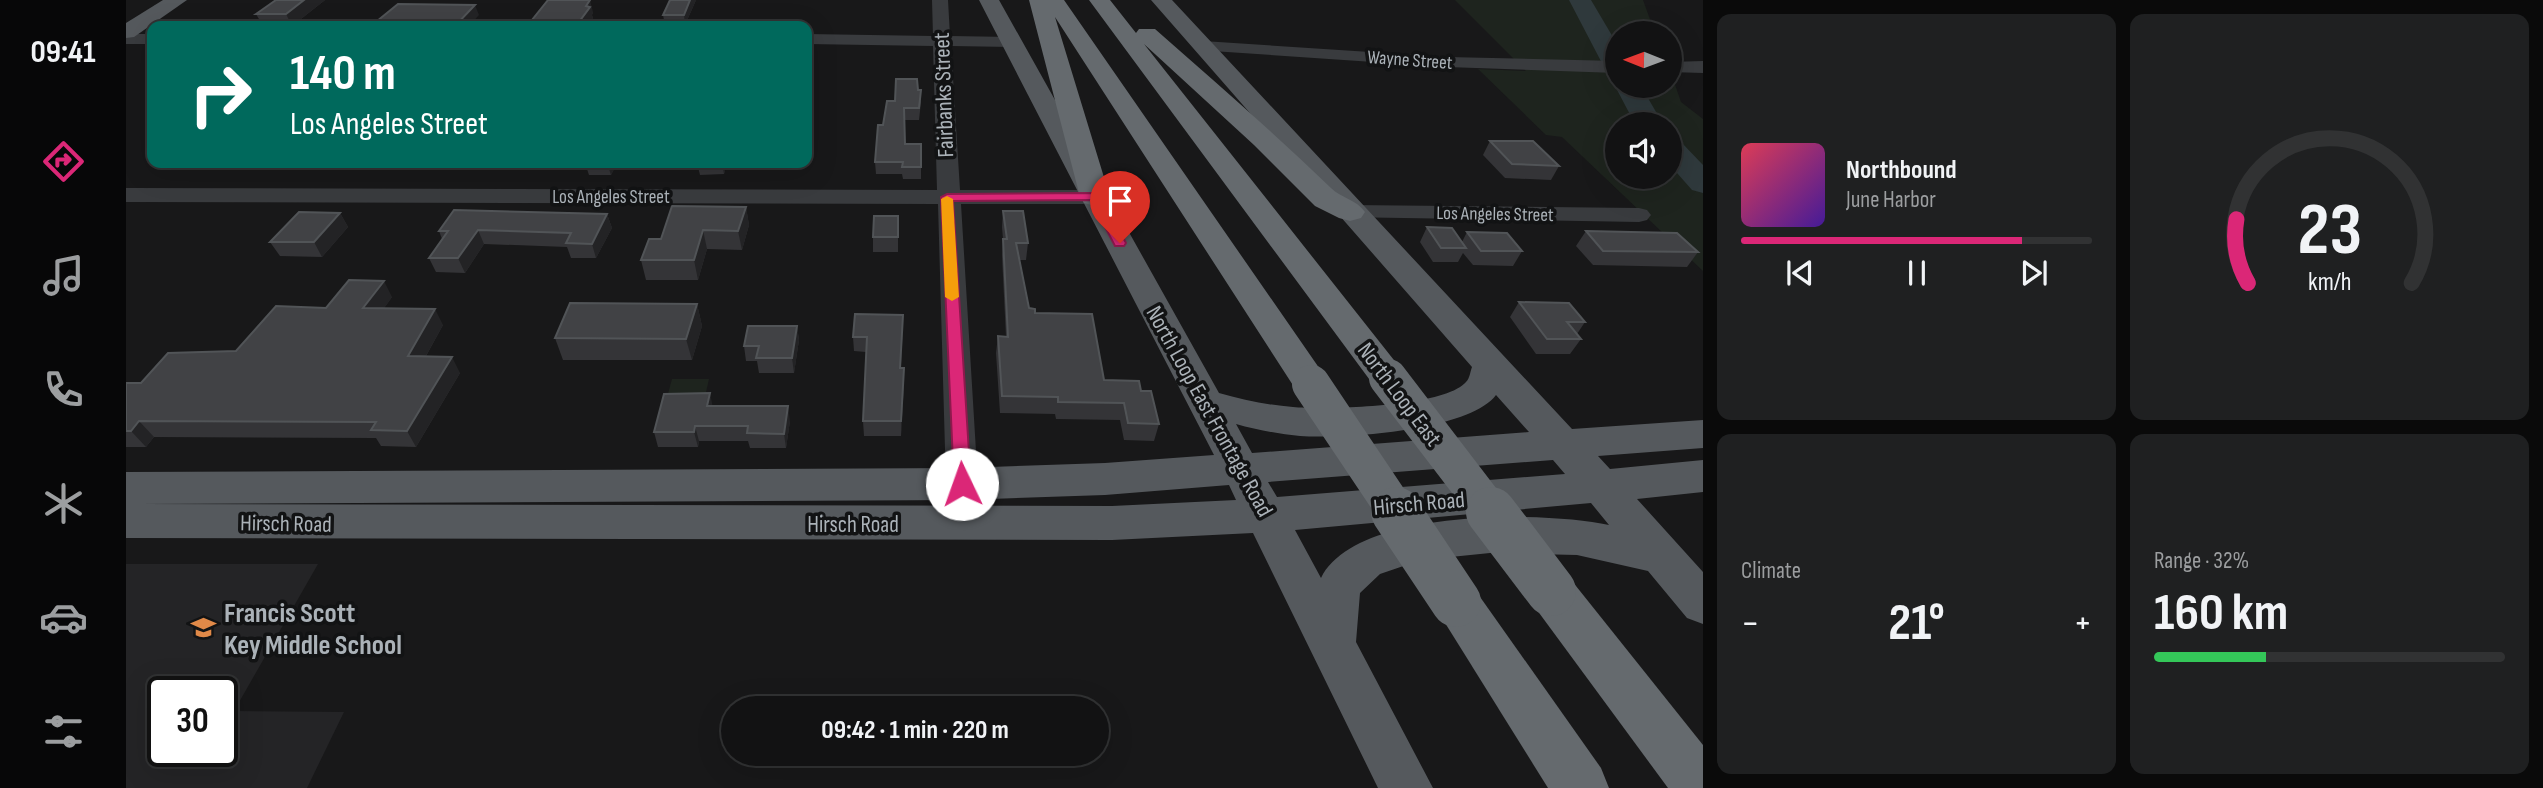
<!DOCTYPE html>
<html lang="en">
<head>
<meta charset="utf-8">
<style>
  :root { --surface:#121213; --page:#1f2021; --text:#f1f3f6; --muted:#9c9ea0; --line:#313233; --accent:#db2777 }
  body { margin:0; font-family:"Sofia Sans Condensed",sans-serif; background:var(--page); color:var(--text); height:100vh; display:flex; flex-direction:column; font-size:26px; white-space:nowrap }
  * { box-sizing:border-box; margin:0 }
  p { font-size:23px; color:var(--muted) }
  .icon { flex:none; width:38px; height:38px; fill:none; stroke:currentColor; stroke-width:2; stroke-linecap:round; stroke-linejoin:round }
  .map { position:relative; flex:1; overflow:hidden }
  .side { display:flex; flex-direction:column; gap:14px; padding:14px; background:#0a0a0a; width:840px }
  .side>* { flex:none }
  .hud { position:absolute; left:21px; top:21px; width:665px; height:147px; border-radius:14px; box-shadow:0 7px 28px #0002,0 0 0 2px var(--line); background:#00695c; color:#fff; overflow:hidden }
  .needle { width:46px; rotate:271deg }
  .controls { position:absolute; left:1479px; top:21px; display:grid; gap:14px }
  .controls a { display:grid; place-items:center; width:77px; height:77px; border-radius:50%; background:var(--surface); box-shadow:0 7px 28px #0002,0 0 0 2px var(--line); font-size:35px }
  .speed { position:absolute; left:21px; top:676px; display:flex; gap:14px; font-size:35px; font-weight:700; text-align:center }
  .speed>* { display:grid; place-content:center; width:91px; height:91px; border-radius:50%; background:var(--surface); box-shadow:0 7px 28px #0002,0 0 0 2px var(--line); line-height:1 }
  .speed .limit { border:4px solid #111; border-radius:10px; background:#fff; color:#111 }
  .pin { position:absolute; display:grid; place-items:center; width:60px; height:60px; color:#fff; margin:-72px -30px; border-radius:50% 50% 50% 0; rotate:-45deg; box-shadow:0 0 7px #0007 }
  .pin .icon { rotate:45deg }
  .me { position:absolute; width:77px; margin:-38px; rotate:357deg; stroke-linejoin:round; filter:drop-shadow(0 0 5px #0008) }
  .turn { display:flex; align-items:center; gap:24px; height:147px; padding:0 28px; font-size:32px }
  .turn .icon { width:91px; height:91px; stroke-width:2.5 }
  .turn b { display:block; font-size:49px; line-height:60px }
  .big { font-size:52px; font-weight:700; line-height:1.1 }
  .side .widget { flex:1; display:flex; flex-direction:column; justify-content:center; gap:10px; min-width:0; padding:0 24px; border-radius:14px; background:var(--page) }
  .side .dial { align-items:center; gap:0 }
  .dial svg { height:182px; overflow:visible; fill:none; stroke:var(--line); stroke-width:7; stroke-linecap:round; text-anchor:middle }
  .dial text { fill:var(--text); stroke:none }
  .song { display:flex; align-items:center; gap:21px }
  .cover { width:84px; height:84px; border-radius:10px; background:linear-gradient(135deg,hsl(350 70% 55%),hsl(260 70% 35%)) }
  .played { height:7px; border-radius:4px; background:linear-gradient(90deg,var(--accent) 80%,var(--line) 80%) }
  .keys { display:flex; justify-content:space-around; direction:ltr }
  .heat { display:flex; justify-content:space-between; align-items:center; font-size:38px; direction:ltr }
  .charge { height:10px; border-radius:5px; background:linear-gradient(90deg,#34c759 32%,var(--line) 0) }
  .side .tiles { flex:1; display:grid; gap:14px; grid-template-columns:repeat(2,1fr) }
  .trip { position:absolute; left:595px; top:696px; width:388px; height:70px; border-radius:35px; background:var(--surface); box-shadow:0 7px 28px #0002,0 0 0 2px var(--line); font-weight:700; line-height:70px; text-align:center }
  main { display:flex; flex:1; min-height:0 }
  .tab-bar { display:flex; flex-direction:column; width:126px; justify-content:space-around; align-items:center; background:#070708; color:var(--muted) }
  .tab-bar .icon { width:49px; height:49px }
  .tab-bar .selected { color:var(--accent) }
  .tab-bar b { font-size:32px; color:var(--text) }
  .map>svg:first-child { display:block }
  .built { fill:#242426; fill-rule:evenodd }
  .green { fill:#1e241e; fill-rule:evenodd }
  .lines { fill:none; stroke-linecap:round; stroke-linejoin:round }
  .river { fill:#2f393c; fill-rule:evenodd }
  .minor { fill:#393b3e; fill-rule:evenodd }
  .major { fill:#55595d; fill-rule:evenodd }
  .highway { fill:#656a6e; fill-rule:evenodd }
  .highway-bridge-far1 { stroke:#656a6e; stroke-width:38 }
  .highway-bridge { stroke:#656a6e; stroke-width:50 }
  .wall { fill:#343437 }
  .shaded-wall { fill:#232325 }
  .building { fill:#414245; stroke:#515457; stroke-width:2 }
  .route { fill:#db2777; stroke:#8e194d; stroke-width:2 }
  .slow { fill:#f59e0b }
  .labels { text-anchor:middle; stroke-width:7; stroke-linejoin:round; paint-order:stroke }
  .far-street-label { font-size:19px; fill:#abb2b8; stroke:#121314 }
  .street-label { font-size:23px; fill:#abb2b8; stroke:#121314 }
  .near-poi-label { font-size:28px; font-weight:bold; fill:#abb2b8; stroke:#121314; text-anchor:start }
</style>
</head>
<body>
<main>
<nav class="tab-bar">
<b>09:41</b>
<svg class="icon selected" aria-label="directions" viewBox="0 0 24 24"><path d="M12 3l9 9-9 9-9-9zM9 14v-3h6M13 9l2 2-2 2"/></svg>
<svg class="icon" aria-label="music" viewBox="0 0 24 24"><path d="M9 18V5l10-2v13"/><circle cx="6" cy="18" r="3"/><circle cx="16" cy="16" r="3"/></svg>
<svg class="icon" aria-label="phone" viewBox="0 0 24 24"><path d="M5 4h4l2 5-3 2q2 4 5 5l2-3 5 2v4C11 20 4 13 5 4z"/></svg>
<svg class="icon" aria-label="climate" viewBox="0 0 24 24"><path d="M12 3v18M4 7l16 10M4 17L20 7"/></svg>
<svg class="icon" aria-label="car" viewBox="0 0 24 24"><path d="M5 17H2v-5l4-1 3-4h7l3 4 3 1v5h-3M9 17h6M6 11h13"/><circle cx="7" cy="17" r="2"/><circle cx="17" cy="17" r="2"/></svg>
<svg class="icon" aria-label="filters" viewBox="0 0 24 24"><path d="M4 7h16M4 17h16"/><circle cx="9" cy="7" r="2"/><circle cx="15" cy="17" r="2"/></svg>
</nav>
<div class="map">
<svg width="1577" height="788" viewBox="0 0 1577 788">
  <rect width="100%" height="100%" fill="#181819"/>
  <path class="built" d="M0,564H192L108,711L218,712L181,788H0ZM37,691H96V751H37Z"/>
  <g class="green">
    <path d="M1329,0H1517L1529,33H1491V86H1544V70L1555,102L1577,119V271L1436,137L1420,135L1352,69L1400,71ZM1491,124H1544V177H1491Z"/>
    <path d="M546,379H583L578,401H540Z"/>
  </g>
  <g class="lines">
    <g class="river">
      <path d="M1443,0H1465L1491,44V75L1482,73L1478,67Z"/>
      <path d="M1491,82V86H1515L1537,124H1509L1489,86Z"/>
      <path d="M1544,139L1555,142L1577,165V193L1566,190L1544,165Z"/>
    </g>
    <g class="minor">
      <path d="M806,0H822L824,36L886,37L895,42L886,47L825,46L834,190H969L977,192L980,197L977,202L969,204H835L852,484L848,493L836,497L824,493L820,484L812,204L0,202V188L811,190L807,46L681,44V34L807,36Z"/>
      <rect x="0" y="34" width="26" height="10"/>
      <path d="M1077,41L1321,57L1491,61V73L1321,67L1071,50L1068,46Z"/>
      <path d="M1577,61V73L1544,72V62Z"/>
      <path d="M1224,205L1513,208L1521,210L1525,215L1521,220L1513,222L1216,217L1212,212L1216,207Z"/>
    </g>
    <g class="major">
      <path d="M37,0H61L8,37L0,38V23Z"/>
      <path d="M853,0H873L1093,393C1117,400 1142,405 1167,407C1200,410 1319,407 1340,382C1344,378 1344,372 1346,367L1025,0H1046L1446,429L1577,420V448L1472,456L1484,469L1577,460V492L1511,499L1577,572V624L1561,618L1522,571L1451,555L1364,553L1295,560L1254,574L1234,593L1230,642L1307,788H1252L1127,533L986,540L0,538V472L836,468L979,463L1088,455ZM1370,395L1403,432L1126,453L1110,424C1131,430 1153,434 1174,436C1218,439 1343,431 1370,395ZM1427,460L1439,474L1151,497L1142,482ZM1103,485L1110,500L986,506L12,504L836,500L979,495ZM1465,503L1483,525C1417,511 1229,508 1195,578L1169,530Z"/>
    </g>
    <g class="highway">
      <path d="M903,0H938L1198,375L1204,384L1198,393L1185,397L1172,393L929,17L984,197L980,203L969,206L958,203L954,197Z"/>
      <path d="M963,0H984L1010,33L1013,29H1029C1088,81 1148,133 1205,188C1215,198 1231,200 1239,212L1235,218L1224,221L1213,218L1189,206L1128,145L1018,44L1275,369L1281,378L1275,387L1262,391L1249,387Z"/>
      <path d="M1425,570L1442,576L1577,745V788H1542L1408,606L1401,591L1408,576Z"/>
      <path d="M1330,581L1347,587L1475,768L1483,788H1422L1306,602L1313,587Z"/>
    </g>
    <g class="highway-bridge-far1">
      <path d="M1262,378L1366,514"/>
      <path d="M1185,384L1272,514"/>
    </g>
    <g class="highway-bridge">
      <path d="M1270,512L1330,602"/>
      <path d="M1365,512L1425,591"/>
    </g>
  </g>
  <g class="wall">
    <path d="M150,0H199L166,26H137L130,14Z"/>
    <path d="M570,0L559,25H539L537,15Z"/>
    <path d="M467,12L466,15L467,19L462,26H408L406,20Z"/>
    <path d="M792,90L795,102L793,120H778L779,144H795V179H777L776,174H750L749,162L757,125Z"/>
    <path d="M1364,141L1433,166L1425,180L1379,178L1357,155Z"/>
    <path d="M437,163H491L485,175H463L460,166H438Z"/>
    <path d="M571,163H601L598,174L574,175Z"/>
    <path d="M620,207L623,225L616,250L581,249L572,280H520L515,260L535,239Z"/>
    <path d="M877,211L902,243L900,260H893L903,308L909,313L978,380L1015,391L1033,424L1028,441L998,440L994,420L930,419L929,414L874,413L870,353L872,336L880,337L876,256L877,239L876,227Z"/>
    <path d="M214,213L222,227L196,257L154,256L144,242Z"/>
    <path d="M481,214L486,228L470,258H445L441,247L358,244L339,273L310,272L303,258L316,239L313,231Z"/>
    <path d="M772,216V252H747V237Z"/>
    <path d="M1301,227L1336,242L1341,232L1396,251L1387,266L1347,265L1337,253L1332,262H1307L1294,242Z"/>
    <path d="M1460,231L1572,252L1561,267L1467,265L1450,246Z"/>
    <path d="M266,297L258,308L317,325L300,356L334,373L290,447L255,446L250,438L28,437L20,447H0V383H15L110,351L200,308Z"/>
    <path d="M1393,302L1459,322L1451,334L1455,339L1444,354H1410L1384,317Z"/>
    <path d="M571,304L576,326L566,360H437L429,338Z"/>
    <path d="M777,315L775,368H778V383L775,436H738L737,421L740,352L728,351L727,337Z"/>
    <path d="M671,326L673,340L668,373H633L631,361H620L618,346Z"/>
    <path d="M586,406L664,421L660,448H624L622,441H573L572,447H532L528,432Z"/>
  </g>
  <g class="shaded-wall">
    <path d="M178,0H199L166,26L160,14Z"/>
    <path d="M464,0L467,12L466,15L467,19L462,26H450Z"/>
    <path d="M564,0H570L559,25L558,15Z"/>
    <path d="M349,5L353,15L343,26H329Z"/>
    <path d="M481,163H491L485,175Z"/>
    <path d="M596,163H601L598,174Z"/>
    <path d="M620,207L623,225L616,250L612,231Z"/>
    <path d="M214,213L222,227L196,257L188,242Z"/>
    <path d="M481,214L486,228L470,258L466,244Z"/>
    <path d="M352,230L358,244L339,273L332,258Z"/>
    <path d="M577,230L581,249L572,280L568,260Z"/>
    <path d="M258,281L266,297L247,324L237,308Z"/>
    <path d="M571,304L576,326L566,360L560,339Z"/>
    <path d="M309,309L317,325L291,372L282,356Z"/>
    <path d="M777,315V330L774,383V368Z"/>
    <path d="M671,326L673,340L668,373L666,358Z"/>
    <path d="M326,357L334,373L290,447L281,431Z"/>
    <path d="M778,368V383L775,436V421Z"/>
    <path d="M584,393L587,408L581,406Z"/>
    <path d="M662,406L664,421L660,448L658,434Z"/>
    <path d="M13,421L28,437L20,447L5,431Z"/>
    <path d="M569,426L573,441L572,447L568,432Z"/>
  </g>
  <g class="building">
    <path d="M150,0H178L160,14H130Z"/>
    <path d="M422,0H464L460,6L464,7L450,26H417L421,20H406Z"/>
    <path d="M544,0H564L558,15H537Z"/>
    <path d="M272,4L349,5L329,26H245Z"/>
    <path d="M770,79H791L792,90H795L793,108H778L779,144H795V167H776L777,162H749L752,125H757L761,101H769Z"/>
    <path d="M1364,141H1407L1433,166L1386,164Z"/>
    <path d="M546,206L620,207L612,231L577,230L568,260H515L523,239H535Z"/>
    <path d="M328,210L481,214L466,244L440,243L445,233L352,230L332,258H303L322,231H313Z"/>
    <path d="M877,211H897L902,243H890L903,308L909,309V313L966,314L978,380L1013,381L1015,391H1025L1033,424L1002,423L998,403L932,402V397L876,396L872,336L882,337L877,239H881Z"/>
    <path d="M173,212L214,213L188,242H144Z"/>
    <path d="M748,216H772V237H747Z"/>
    <path d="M1301,227L1326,228L1340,248H1315Z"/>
    <path d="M1460,231L1551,233L1572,252L1477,251Z"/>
    <path d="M1341,232L1381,233L1396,251H1355Z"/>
    <path d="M223,280L258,281L237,308L309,309L282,356L326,357L281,431L245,430L250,422L13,421L5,431H0V383H15L42,353L110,351L150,306L200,308Z"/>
    <path d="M1393,302L1443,303L1459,322H1441L1455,339H1421Z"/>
    <path d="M444,303L571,304L560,339L429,338Z"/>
    <path d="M729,314L777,315L774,368H778L775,421H737L741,337H727Z"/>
    <path d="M622,326H671L666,358H630L633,346H618Z"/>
    <path d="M584,393L581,406H662L658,434L621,433L622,426H569L568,432H528L538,394Z"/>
  </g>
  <path class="route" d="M969,193L975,197L1000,243L998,246H989L965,200L827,201L845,484L843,489H830L828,484L815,197L821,194Z"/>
  <path class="slow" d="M821,196L827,199L833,297L826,301L819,297L815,199Z"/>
  <defs>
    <symbol id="school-bare" viewBox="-9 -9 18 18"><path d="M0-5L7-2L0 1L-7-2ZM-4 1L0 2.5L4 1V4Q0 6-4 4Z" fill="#e08948" stroke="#121314" stroke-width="2.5" paint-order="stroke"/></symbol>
  </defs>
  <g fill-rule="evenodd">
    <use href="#school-bare" x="60" y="610" width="35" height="35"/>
  </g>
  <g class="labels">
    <g class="far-street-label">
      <text transform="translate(1284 59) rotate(4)" y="7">Wayne Street</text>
      <text x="485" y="203">Los Angeles Street</text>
      <text transform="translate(1369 213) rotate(1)" y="7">Los Angeles Street</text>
    </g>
    <g class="street-label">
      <text transform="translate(817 95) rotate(-92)" y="8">Fairbanks Street</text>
      <text transform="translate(1274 394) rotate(53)" y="8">North Loop East</text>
      <text transform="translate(1084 411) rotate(61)" y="8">North Loop East Frontage Road</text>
      <text transform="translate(1293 503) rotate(-5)" y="8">Hirsch Road</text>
      <text transform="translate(160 523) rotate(1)" y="8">Hirsch Road</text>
      <text x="727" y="532">Hirsch Road</text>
    </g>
    <g class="near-poi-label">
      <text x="98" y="622">Francis Scott<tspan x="98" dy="32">Key Middle School</tspan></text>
    </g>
  </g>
</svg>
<div class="controls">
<a><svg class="needle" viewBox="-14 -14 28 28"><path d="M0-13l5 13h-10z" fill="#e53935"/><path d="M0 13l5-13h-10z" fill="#9c9ea0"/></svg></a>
<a><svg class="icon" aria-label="sound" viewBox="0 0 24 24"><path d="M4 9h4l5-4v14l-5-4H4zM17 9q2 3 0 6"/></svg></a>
</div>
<div class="speed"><div class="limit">30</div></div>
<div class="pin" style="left:994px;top:243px;background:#d93025"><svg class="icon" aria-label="arrive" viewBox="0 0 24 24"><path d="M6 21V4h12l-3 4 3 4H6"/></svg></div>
<svg class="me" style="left:836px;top:484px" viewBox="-20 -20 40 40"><circle r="19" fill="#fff"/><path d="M0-13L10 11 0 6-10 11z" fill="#db2777"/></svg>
<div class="trip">09:42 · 1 min · 220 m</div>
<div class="hud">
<div class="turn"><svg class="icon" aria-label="right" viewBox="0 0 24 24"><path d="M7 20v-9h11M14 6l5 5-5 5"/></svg><div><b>140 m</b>Los Angeles Street</div></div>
</div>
</div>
<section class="side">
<div class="tiles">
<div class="widget">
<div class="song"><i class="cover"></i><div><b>Northbound</b><p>June Harbor</p></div></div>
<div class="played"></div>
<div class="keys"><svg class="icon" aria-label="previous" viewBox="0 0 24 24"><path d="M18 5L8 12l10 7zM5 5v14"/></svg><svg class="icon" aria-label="pause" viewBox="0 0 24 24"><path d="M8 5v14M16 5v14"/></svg><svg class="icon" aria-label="next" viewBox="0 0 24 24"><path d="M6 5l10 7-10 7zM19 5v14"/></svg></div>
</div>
<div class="widget dial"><svg viewBox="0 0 100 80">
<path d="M14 69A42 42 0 1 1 86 69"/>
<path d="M14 69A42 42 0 0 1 9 41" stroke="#db2777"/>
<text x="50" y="56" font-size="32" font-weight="700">23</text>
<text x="50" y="72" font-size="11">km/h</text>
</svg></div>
<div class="widget"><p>Climate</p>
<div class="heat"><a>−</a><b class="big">21°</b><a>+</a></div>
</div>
<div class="widget"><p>Range · 32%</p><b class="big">160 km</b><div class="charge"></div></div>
</div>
</section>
</main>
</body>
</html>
